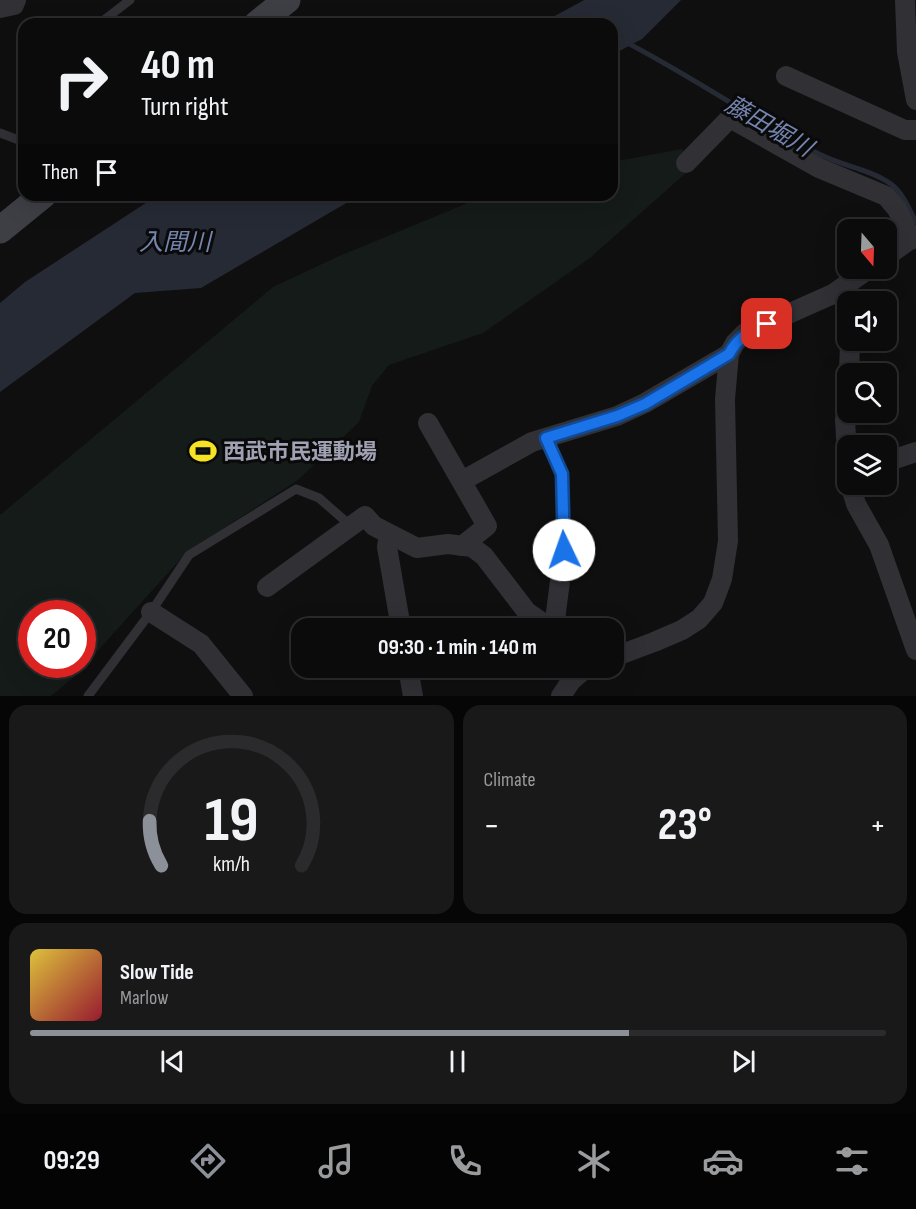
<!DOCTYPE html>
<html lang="en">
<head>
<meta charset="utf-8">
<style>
  :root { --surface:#0b0b0c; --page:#19191a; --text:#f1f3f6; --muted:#9a9b9d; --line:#2b2b2d; --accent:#8c9099 }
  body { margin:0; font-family:"Sofia Sans Condensed","Noto Sans JP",sans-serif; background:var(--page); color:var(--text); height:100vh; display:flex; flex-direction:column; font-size:22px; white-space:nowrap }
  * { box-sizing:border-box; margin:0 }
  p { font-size:20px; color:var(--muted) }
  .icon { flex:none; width:33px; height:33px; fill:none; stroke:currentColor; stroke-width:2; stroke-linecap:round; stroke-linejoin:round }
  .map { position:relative; height:696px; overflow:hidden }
  .sheet { display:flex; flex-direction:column; gap:9px; padding:9px; background:#060607; flex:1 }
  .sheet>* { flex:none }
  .top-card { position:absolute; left:18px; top:18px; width:600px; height:183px; border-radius:18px; box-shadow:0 6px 24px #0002,0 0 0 2px var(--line); background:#0b0b0c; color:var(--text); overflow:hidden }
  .needle { width:39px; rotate:161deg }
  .controls { position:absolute; left:837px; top:219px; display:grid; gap:12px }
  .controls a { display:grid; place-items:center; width:60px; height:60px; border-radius:12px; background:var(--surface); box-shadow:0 6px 24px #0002,0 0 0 2px var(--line); font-size:30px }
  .speed { position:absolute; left:18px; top:600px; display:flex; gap:12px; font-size:30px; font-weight:700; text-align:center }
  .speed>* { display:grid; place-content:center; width:78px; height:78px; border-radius:50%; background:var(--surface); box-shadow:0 6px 24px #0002,0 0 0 2px var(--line); line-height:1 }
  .speed .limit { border:9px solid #d22; background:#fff; color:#111 }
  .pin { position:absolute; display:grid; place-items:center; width:51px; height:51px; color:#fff; margin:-26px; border-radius:12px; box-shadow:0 3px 9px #0006 }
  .me { position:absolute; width:66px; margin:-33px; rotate:357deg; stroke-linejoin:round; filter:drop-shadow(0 0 4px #0008) }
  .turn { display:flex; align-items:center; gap:21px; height:126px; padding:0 24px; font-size:27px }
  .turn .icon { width:78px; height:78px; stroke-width:2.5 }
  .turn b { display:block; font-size:42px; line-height:51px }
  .then { display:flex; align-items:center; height:57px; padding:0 24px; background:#0003; gap:12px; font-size:22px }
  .big { font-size:45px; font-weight:700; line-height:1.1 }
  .sheet .tile { flex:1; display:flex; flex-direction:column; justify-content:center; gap:9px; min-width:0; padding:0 21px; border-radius:18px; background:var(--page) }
  .sheet .dial { align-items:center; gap:0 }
  .dial svg { height:156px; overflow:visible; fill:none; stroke:var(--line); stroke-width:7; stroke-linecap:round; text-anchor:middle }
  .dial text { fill:var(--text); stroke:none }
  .song { display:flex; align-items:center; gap:18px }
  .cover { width:72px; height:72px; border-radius:9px; background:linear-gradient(135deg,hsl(50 70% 55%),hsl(350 70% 35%)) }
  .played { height:6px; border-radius:3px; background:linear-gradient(90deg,var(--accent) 70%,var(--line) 70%) }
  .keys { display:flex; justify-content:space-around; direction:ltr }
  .heat { display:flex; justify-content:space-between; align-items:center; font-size:33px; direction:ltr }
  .sheet .tiles { flex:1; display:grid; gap:9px; grid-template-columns:1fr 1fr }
  .tile:last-child { grid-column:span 2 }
  .trip { position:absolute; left:291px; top:618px; width:333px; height:60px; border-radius:18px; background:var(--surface); box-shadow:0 6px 24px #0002,0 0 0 2px var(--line); font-weight:700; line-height:60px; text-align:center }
  .tabs { display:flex; height:96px; justify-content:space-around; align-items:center; background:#040405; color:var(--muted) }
  .tabs .icon { width:42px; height:42px }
  .tabs .current { color:var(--accent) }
  .tabs b { font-size:27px; color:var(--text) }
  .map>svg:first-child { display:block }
  .green { fill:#151b18; fill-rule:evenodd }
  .water { fill:#262a34 }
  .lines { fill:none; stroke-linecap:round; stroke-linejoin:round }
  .stream { stroke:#262a34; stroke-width:5 }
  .lane { stroke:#303035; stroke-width:9 }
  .street { stroke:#303035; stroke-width:20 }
  .secondary { stroke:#3e3e45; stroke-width:27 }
  .route-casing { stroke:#114b97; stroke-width:15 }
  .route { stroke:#1a73e8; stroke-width:10 }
  .labels { text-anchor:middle; stroke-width:6; stroke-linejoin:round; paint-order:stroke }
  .poi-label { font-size:22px; font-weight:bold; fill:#a0a1b2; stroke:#0a0a0b; text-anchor:start }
  .water-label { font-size:24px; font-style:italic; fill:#7585af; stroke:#0a0a0b }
</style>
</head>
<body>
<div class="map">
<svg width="916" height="696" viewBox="0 0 916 696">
  <rect width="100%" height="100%" fill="#0f0f10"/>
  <path class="green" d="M682,149L696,164L590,258L483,333L389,365L372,386L359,422L298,480L187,552L74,677L51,696H0V515L273,287L337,257L487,195H612V162ZM32,614H82V664H32Z"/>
  <g class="water">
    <path d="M584,0H681L642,39L612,55V24H540Z"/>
    <path d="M158,195H360L201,288L135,293L0,392V303L25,282Z"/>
  </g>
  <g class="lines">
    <path class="stream" d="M612,35C683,70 749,117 819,154C842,166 870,169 891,184C903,193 909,209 916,222"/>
    <g class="lane">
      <path d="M104,20L130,0"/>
      <path d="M0,133L24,142"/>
      <path d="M546,438L562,473L564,550"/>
      <path d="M88,696L151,612L189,555L296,489L319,498L351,526"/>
    </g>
    <g class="street">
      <path d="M905,0L907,52L916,100"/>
      <path d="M0,8L14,5L16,0"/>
      <path d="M786,76L905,130H916"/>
      <path d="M686,163L730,118L819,168L886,196L897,209L911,240"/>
      <path d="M886,257L916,235"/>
      <path d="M844,288L848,320"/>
      <path d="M849,374L850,340"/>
      <path d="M848,391L845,420L848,471"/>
      <path d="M428,423L487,526L462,546"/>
      <path d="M886,462L916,452"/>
      <path d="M462,481L532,442L617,416L645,403L729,354"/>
      <path d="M850,484L856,504L879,545L916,650"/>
      <path d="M389,535L387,547L401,628"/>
      <path d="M267,587L365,516L374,526L417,548L448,544L472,547L484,556L527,612L550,628"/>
      <path d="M151,612L201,644L243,696"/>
      <path d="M554,628L564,550"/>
      <path d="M614,657L654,642L682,630L699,619L713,603L722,579L728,541L725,399L729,354L735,343L745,333L833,294L870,268"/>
      <path d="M408,668L413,696"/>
      <path d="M561,696L571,681L586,668"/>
    </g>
    <g class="secondary">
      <path d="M257,24L287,0"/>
      <path d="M0,230L43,195"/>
    </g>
  </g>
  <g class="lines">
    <defs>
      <path id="route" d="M564,550L562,474L546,438L617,416L645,404L729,354C738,337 750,331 767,324"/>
    </defs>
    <use href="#route" class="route-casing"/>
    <use href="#route" class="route"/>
  </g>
  <defs>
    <symbol id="stadium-bare" viewBox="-9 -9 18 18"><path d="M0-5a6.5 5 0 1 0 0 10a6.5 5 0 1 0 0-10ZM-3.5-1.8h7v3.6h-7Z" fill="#f5e223" stroke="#0a0a0b" stroke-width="2.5" paint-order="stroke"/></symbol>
  </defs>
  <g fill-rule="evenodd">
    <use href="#stadium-bare" x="184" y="432" width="38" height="38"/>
  </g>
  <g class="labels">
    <g class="poi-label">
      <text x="223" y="459">西武市民運動場</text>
    </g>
    <g class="water-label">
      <text transform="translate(769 126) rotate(30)" y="8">藤田堀川</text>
      <text x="175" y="250">入間川</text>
    </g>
  </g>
</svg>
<div class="controls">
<a><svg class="needle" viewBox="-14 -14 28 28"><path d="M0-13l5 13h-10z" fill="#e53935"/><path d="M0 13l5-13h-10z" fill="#9a9b9d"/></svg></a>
<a><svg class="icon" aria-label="sound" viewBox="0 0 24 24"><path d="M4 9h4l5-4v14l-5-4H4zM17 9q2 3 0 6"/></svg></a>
<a><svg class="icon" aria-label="search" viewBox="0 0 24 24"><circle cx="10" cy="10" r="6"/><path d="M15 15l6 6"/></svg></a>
<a><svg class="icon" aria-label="layers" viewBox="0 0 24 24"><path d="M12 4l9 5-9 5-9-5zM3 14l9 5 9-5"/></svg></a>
</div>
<div class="speed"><div class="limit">20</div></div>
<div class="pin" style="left:767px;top:324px;background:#d93025"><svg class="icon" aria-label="arrive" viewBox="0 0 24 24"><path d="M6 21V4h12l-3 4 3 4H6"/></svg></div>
<svg class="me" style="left:564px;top:550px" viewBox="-20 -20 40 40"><circle r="19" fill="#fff"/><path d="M0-13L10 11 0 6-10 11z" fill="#1a73e8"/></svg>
<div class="trip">09:30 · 1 min · 140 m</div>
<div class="top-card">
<div class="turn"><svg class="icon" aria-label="right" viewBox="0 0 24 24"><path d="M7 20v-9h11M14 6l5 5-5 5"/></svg><div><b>40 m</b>Turn right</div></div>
<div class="then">Then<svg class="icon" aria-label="arrive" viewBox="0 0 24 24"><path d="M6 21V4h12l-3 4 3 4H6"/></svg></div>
</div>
</div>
<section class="sheet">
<div class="tiles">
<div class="tile dial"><svg viewBox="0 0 100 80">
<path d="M14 69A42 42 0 1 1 86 69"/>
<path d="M14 69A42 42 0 0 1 8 46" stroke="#8c9099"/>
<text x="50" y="56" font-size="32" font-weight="700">19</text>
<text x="50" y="72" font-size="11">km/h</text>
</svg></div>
<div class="tile"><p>Climate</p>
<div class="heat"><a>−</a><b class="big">23°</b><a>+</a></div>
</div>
<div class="tile">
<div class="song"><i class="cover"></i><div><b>Slow Tide</b><p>Marlow</p></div></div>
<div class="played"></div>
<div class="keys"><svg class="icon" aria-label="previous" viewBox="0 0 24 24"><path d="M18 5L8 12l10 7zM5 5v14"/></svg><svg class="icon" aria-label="pause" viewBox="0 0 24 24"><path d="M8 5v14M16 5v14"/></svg><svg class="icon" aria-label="next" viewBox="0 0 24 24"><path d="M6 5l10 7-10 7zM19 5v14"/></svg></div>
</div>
</div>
</section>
<nav class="tabs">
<b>09:29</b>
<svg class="icon current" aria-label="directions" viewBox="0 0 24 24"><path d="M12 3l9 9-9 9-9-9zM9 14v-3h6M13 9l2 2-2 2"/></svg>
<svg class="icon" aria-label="music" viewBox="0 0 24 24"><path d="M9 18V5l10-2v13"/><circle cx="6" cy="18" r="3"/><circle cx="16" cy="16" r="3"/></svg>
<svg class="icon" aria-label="phone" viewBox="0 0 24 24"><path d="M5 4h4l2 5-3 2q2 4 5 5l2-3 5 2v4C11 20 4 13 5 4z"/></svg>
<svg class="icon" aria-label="climate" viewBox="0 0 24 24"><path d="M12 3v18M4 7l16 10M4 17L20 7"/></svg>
<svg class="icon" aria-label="car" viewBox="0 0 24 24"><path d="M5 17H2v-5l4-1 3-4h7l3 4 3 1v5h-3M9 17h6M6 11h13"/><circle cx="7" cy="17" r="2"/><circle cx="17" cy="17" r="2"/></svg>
<svg class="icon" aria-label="filters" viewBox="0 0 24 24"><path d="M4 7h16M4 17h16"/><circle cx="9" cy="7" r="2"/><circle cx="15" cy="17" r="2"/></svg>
</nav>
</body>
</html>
